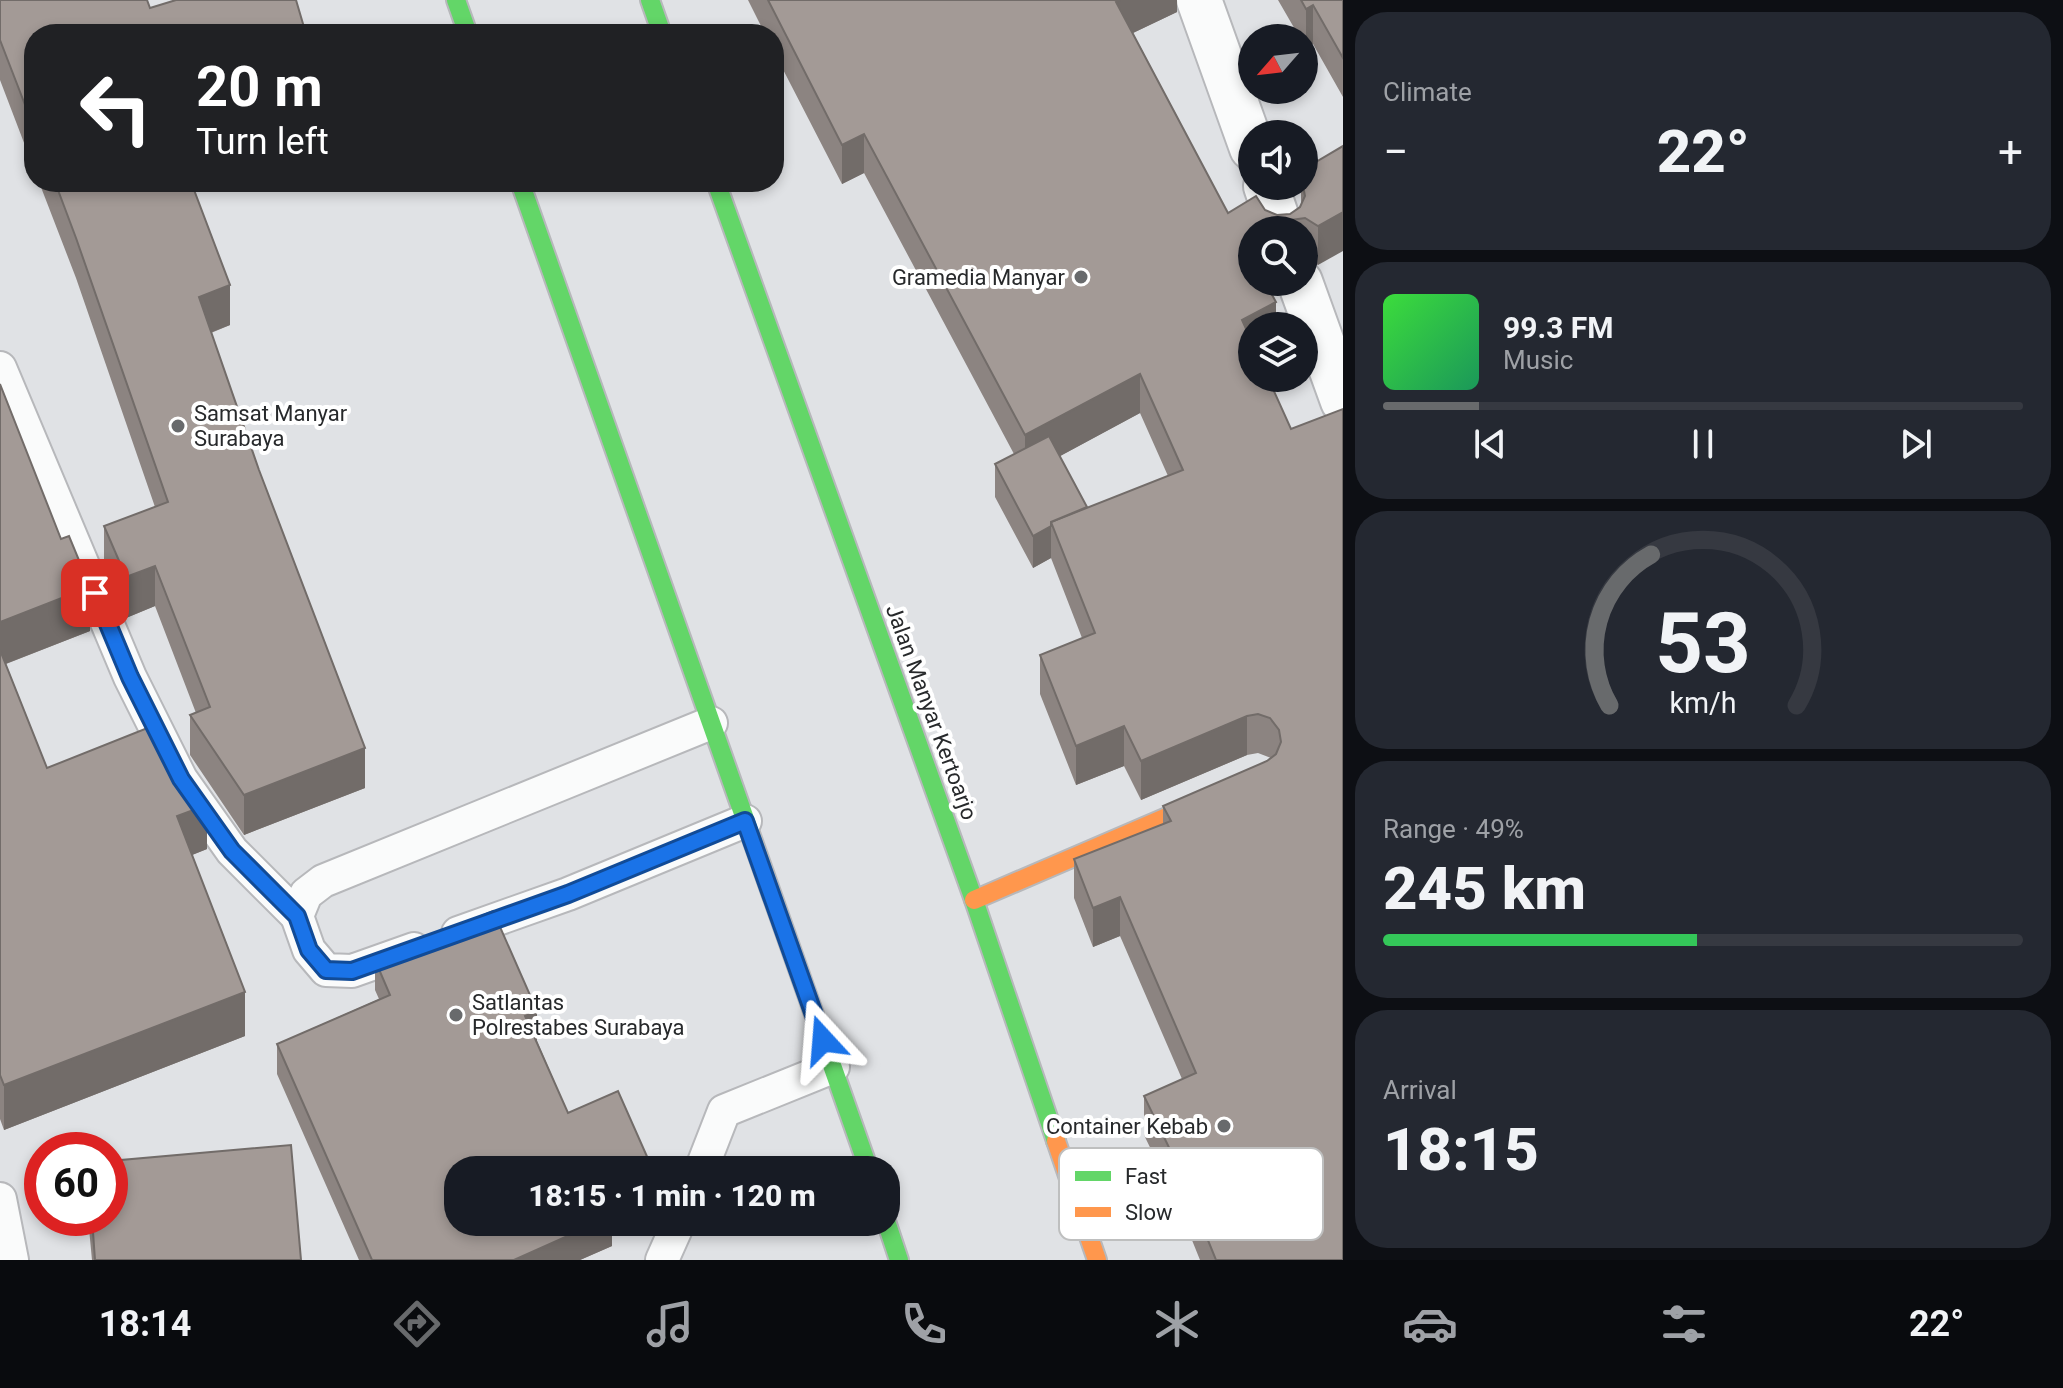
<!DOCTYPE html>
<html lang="en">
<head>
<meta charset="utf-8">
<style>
  :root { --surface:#171b24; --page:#242831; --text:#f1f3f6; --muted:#9ea1a6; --line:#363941; --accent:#686a6c }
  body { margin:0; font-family:Roboto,sans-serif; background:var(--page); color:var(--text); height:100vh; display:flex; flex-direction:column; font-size:30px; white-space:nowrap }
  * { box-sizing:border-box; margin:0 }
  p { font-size:26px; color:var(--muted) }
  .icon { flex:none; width:44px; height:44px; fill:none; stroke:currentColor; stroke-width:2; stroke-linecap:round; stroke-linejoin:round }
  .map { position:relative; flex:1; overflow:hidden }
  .side { display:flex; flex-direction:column; gap:12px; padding:12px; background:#0d0f14; width:720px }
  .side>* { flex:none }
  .top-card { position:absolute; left:24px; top:24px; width:760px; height:168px; border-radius:32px; box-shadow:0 4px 12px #0003; background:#202124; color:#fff; overflow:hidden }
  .needle { width:52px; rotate:242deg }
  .fabs { position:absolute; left:1238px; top:24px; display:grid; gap:16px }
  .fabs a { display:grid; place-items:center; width:80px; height:80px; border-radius:50%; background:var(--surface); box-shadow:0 4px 12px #0003; font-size:40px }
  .speed { position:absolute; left:24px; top:1132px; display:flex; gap:16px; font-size:40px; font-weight:700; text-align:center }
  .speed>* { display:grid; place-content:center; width:104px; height:104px; border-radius:50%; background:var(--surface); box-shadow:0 4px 12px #0003; line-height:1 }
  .speed .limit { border:12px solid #d22; background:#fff; color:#111 }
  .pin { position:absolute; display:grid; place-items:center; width:68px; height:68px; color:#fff; margin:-34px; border-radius:16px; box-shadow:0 4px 12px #0006 }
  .me { position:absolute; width:88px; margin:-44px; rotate:341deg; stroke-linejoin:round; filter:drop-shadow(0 0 6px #0008) }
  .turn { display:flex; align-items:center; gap:28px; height:168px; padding:0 40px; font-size:36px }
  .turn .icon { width:104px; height:104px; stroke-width:2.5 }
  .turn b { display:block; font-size:56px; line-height:68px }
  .big { font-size:60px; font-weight:800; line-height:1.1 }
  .side .widget { flex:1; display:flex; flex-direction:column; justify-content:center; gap:12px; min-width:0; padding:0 28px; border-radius:32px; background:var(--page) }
  .side .dial { align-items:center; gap:0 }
  .dial svg { height:208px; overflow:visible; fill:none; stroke:var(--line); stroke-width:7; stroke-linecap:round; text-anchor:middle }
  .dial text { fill:var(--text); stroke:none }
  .song { display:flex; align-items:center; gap:24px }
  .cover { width:96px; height:96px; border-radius:12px; background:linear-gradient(135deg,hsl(120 70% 55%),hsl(150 70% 35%)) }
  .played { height:8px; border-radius:4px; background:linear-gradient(90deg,var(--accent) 15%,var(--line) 15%) }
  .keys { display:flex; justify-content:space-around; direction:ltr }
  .heat { display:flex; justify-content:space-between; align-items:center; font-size:44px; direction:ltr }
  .charge { height:12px; border-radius:6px; background:linear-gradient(90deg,#34c759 49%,var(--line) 0) }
  .trip { position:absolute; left:444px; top:1156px; width:456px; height:80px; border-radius:32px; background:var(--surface); box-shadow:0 4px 12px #0003; font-weight:800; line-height:80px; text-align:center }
  .tabs { display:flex; height:128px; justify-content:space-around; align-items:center; background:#090b0e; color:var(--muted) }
  .tabs .icon { width:56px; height:56px }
  .tabs .current { color:var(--accent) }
  .tabs b { font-size:36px; color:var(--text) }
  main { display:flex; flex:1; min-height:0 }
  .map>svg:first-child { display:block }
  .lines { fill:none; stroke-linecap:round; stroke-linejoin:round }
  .lane-casing { stroke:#b7b8bb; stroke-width:36 }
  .street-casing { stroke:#b7b8bb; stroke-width:48 }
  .fast-casing { stroke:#b7b8bb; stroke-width:22 }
  .slow-casing { stroke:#b7b8bb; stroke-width:22 }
  .lane { stroke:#fafbfb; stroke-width:32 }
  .street { stroke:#fafbfb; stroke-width:44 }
  .fast { stroke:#63d668; stroke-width:18 }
  .slow { stroke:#ff974d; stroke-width:18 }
  .wall { fill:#8c8481; fill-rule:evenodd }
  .shaded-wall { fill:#726c69 }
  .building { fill:#a39a96; stroke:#726c69; stroke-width:2 }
  .route-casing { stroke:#114b97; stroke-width:20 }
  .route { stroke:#1a73e8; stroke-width:14 }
  .poi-dot { fill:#686a6c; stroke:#fff; stroke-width:3 }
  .labels { text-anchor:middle; stroke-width:8; stroke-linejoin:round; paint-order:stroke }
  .poi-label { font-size:22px; fill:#27292b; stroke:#fff; text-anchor:end }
  .street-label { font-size:22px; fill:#27292b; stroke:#fff }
  .key { fill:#fff; stroke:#bebfbf; stroke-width:2 }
  .key-label { font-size:22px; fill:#27292b }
</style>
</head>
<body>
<main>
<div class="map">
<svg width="1343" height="1260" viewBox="0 0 1343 1260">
  <rect width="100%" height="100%" fill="#e0e2e5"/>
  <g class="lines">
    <defs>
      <g id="lane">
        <path d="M0,368L130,677L181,779L232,851L297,916"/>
        <path d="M458,933L568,894L745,821"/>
        <path d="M414,949L352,971L326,970L309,950L297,916L306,894L323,881L711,723"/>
        <path d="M701,1170L724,1111L833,1067"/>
        <path d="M0,1199L12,1260"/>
        <path d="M662,1260L679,1222"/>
      </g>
      <g id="street">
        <path d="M1199,0L1252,148"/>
        <path d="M1266,186L1281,230"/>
        <path d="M1300,282L1343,401"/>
      </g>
      <g id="fast">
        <path d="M456,0L468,34"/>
        <path d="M650,0L662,34"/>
        <path d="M520,182L869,1170"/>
        <path d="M716,182L974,900L1056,1141"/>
        <path d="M886,1221L899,1260"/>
      </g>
      <g id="slow">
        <path d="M974,900L1218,795"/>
        <path d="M1056,1141L1097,1260"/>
      </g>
    </defs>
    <use href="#lane" class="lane-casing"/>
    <use href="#street" class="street-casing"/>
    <use href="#fast" class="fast-casing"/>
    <use href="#slow" class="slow-casing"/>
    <use href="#lane" class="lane"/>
    <use href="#street" class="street"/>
    <use href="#fast" class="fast"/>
    <use href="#slow" class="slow"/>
  </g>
  <g class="wall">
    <path d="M0,0L150,8L296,0L34,34V169L0,80Z"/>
    <path d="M748,0H1177V12L1133,33L1228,213L1265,210L1277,215L1290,214L1301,206V186H1304L1343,146L1318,265L1304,258V230H1252L1276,282V290L1271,293L1276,326H1252L1343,1260H1200L1177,1203L1144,1135V1096L1182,1079L1120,936L1093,947L1074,898V859L1163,824V806L1267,761L1271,758L1258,753L1247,755L1141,800L1124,766L1076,785L1040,694V655L1082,638L1051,558L1033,568L995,497V464L1014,454L864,173L842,184L774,52V34H765ZM1140,413L1168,476L1087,508L1060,456Z"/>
    <path d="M1278,0H1343V97L1313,44L1306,48L1304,44V38H1300Z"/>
    <path d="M39,182H191L230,325L211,333L365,788L244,835L190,755V715L196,713L155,606L126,618L104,567V526L155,507L76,278Z"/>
    <path d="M0,384L90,631L6,664L47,768L207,849L192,855L245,1036L4,1130L0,1119Z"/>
    <path d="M375,960L537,1041L568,1113L649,1170H458L612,1222V1246L580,1260H359L277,1074V1044L379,999L375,990Z"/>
    <path d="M88,1218H110L301,1260H92Z"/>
  </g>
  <g class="shaded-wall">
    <path d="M1120,0H1177V12L1116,41V2Z"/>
    <path d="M1313,5V44L1306,48V9Z"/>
    <path d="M864,134V173L842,184V145Z"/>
    <path d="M1343,212V251L1318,265V226Z"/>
    <path d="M1291,220V230H1279L1280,227Z"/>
    <path d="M1255,282H1276V290L1255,302Z"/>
    <path d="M230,285V325L199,337V297Z"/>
    <path d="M1276,302V326H1252V354L1242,320Z"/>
    <path d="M1140,374V413L1025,475V435Z"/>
    <path d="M1051,526V558L1033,568V536Z"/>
    <path d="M155,566V606L126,618V577Z"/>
    <path d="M90,587V631L0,666V622Z"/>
    <path d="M1247,716V755L1141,800V761Z"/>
    <path d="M1124,726V766L1076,785V746Z"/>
    <path d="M365,748V788L244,835V795Z"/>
    <path d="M207,805V849L177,861V816Z"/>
    <path d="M1120,897V936L1093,947V908Z"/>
    <path d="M245,992V1036L4,1130V1085Z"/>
    <path d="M537,1011V1041L525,1046V1016Z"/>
    <path d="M649,1161V1170H627Z"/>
    <path d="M599,1222H612V1246L580,1260H514Z"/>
  </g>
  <g class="building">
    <path d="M0,0H147L150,8L176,0H296L306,34H34V128L0,40Z"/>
    <path d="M768,0H1120L1116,2L1228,213L1256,196L1265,210L1277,215L1290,214L1300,207L1305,196L1303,186L1304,169L1343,146V212L1318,226L1305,218L1291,220L1280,227L1279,230H1252V282H1265L1276,302L1242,320L1252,342V378H1268L1291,429L1343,409V1260H1216L1177,1164L1144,1096L1196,1073L1120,897L1093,908L1074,859L1171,821L1163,806L1267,761L1276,754L1281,742L1279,730L1270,718L1258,714L1247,716L1141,761L1124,726L1076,746L1040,655L1095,633L1051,522L1183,470L1140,374L1025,435L864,134L842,145Z"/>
    <path d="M1301,0H1343V58L1313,5L1306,9Z"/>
    <path d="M55,182H191L230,285L199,297L259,470L365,748L244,795L190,715L210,707L155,566L126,577L104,526L168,502L76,238Z"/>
    <path d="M0,384L61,539L69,536L90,587L0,622Z"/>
    <path d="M1049,436L1087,507L1051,522V526L1033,536L995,464Z"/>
    <path d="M0,650L47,768L155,725L207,805L177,816L245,992L4,1085L0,1075Z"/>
    <path d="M493,911L537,1011L525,1016L568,1113L618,1091L649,1161L627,1170H458V1222H599L514,1260H372L277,1044L390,995L375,960Z"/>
    <path d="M291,1145L301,1260H95L92,1218H110V1161Z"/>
  </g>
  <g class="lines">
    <defs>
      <path id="route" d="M95,593L130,677L181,779L232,851L297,916L309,950L326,970L352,971L568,894L745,821L823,1040"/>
    </defs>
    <use href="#route" class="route-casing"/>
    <use href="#route" class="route"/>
  </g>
  <g class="poi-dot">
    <circle cx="1081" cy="277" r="8"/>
    <circle cx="178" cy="426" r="8"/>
    <circle cx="456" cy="1015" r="8"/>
    <circle cx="1224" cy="1126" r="8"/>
  </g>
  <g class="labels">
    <g class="poi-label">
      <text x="1065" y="285">Gramedia Manyar</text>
      <text x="194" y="421" text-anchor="start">Samsat Manyar<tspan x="194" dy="25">Surabaya</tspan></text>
      <text x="472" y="1010" text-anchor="start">Satlantas<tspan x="472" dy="25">Polrestabes Surabaya</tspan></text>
      <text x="1208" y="1134">Container Kebab</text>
    </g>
    <g class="street-label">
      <text transform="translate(932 712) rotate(70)" y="8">Jalan Manyar Kertoarjo</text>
    </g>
  </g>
  <rect x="1059" y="1148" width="264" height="92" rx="12" class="key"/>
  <rect x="1075" y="1171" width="36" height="10" fill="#63d668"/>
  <rect x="1075" y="1207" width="36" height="10" fill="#ff974d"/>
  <g class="key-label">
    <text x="1125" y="1184">Fast</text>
    <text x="1125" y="1220">Slow</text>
  </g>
</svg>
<div class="fabs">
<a><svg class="needle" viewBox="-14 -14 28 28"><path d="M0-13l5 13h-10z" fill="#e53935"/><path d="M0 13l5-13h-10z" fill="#9ea1a6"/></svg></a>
<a><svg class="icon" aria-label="sound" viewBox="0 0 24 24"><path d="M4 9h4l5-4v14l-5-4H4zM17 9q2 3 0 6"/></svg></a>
<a><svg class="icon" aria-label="search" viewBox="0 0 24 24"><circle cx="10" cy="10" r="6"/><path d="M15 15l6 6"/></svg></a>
<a><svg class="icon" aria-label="layers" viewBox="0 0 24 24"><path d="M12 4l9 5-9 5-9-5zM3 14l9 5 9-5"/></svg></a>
</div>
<div class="speed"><div class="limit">60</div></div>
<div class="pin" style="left:95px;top:593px;background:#d93025"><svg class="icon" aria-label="arrive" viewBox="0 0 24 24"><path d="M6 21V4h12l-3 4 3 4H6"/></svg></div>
<svg class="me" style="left:823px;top:1040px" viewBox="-20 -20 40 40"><path d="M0-17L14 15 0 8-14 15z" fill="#1a73e8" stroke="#fff" stroke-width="4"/></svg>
<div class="trip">18:15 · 1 min · 120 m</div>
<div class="top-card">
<div class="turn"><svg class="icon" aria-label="left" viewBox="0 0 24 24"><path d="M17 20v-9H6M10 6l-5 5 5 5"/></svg><div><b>20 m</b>Turn left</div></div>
</div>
</div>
<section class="side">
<div class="widget"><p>Climate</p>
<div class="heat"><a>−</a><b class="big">22°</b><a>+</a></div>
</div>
<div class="widget">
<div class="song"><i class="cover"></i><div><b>99.3 FM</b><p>Music</p></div></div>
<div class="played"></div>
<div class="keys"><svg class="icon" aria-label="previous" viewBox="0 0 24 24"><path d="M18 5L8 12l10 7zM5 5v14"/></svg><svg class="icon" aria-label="pause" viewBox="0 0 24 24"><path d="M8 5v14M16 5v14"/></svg><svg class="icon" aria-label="next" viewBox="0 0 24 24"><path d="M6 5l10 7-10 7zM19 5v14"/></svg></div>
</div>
<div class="widget dial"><svg viewBox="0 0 100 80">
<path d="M14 69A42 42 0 1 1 86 69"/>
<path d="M14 69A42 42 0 0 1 30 11" stroke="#686a6c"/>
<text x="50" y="56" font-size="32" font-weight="700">53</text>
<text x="50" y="72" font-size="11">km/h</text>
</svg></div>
<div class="widget"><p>Range · 49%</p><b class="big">245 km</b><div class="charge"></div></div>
<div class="widget"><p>Arrival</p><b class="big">18:15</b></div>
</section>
</main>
<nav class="tabs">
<b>18:14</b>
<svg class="icon current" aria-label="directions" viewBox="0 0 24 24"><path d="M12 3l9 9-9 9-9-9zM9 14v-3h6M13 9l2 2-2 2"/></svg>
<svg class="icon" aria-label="music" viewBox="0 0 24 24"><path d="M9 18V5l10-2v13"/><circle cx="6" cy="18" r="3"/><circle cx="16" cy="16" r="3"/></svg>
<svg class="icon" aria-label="phone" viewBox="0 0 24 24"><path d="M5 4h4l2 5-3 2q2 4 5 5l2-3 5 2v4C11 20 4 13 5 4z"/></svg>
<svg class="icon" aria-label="climate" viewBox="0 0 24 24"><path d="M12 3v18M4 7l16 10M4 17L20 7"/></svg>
<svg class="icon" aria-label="car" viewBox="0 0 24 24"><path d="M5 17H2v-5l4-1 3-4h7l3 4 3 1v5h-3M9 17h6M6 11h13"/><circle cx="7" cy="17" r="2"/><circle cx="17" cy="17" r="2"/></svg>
<svg class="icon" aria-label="filters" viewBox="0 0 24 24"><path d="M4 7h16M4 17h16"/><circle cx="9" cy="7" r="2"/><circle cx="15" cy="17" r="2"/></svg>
<b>22°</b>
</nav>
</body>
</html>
